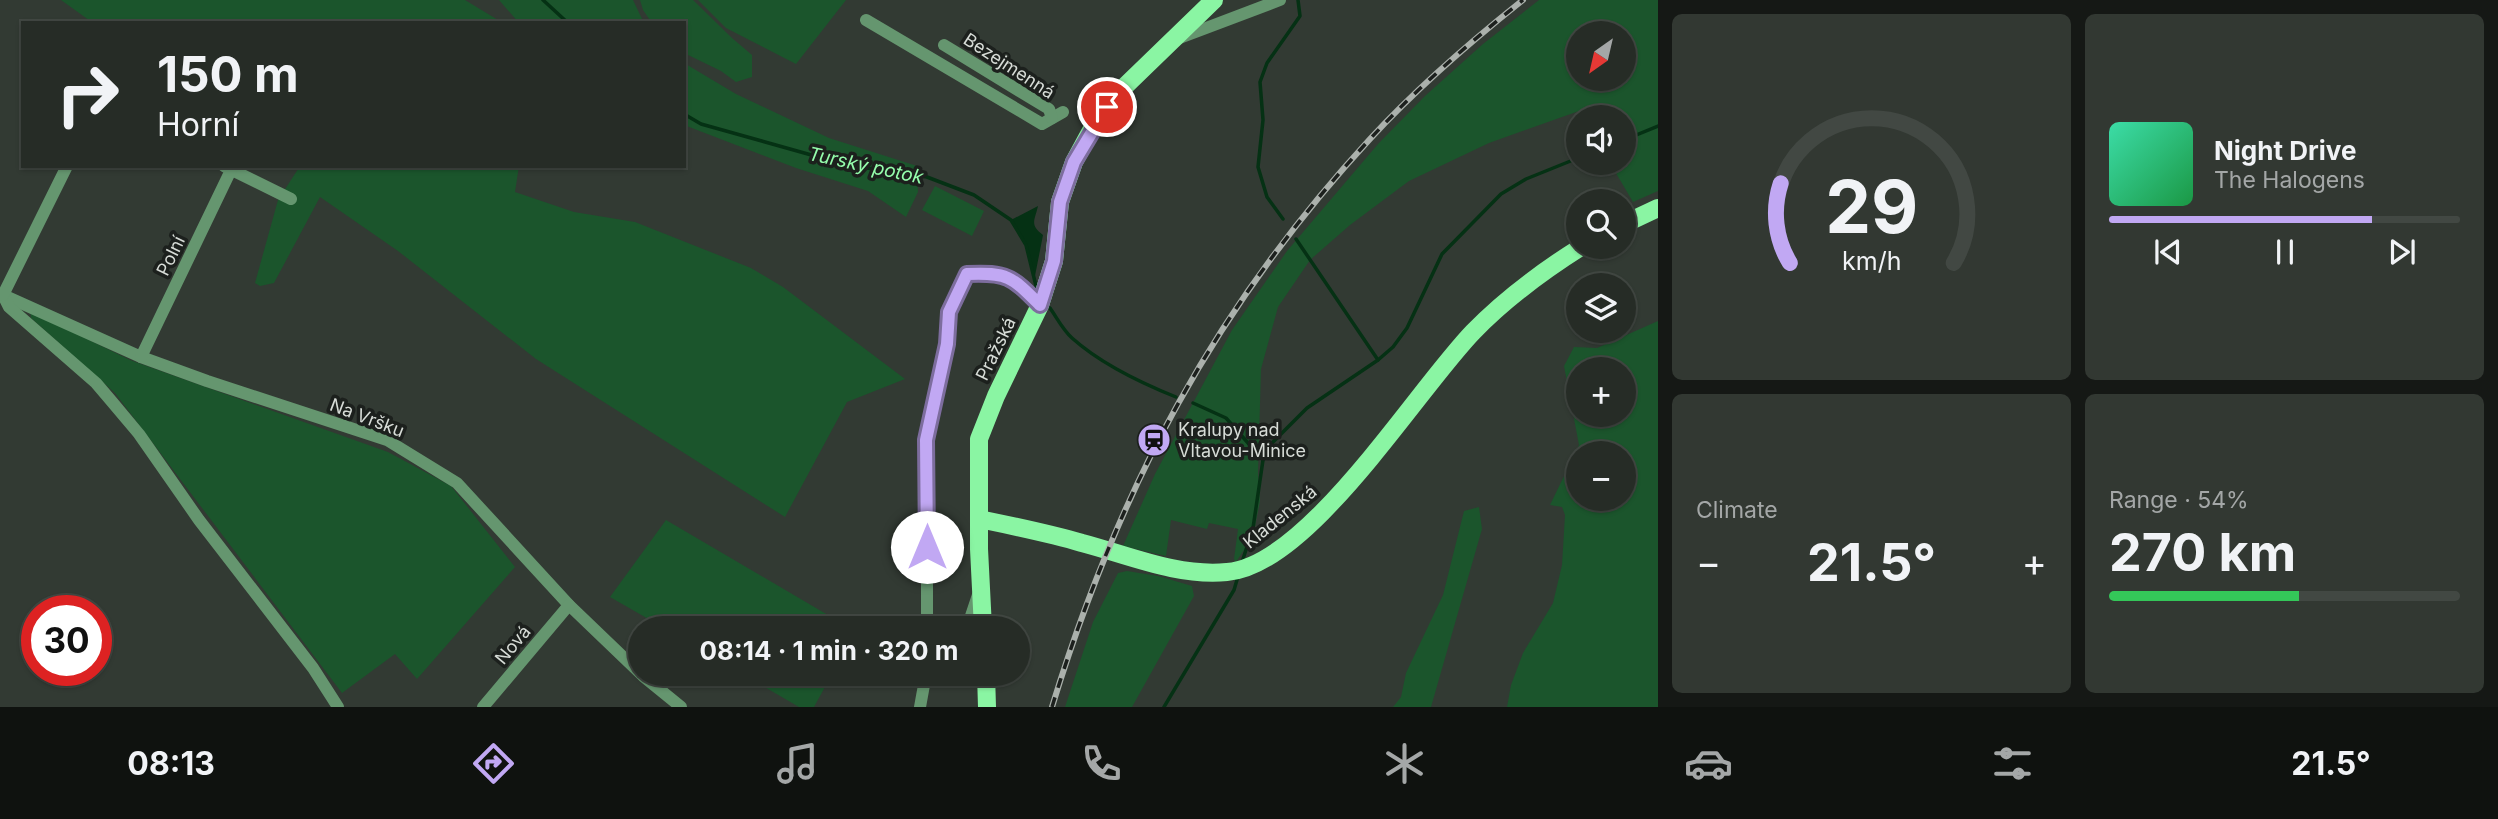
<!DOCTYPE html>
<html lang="en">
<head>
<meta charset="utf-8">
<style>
  :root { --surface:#262c26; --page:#323832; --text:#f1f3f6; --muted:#a4a7a7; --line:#424843; --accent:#c1a8f3 }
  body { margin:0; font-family:Inter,sans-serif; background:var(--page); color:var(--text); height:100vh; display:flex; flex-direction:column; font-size:26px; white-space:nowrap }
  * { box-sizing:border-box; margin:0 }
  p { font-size:23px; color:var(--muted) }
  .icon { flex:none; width:38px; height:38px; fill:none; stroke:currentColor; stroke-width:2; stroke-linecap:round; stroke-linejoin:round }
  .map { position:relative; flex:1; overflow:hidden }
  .panel { display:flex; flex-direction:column; gap:14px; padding:14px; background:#151815; width:840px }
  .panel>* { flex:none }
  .hud { position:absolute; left:21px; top:21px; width:665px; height:147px; border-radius:0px; box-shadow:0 2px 5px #0004,0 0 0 2px var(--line); background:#262c26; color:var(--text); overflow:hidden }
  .needle { width:46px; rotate:214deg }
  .buttons { position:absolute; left:1566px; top:21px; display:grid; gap:14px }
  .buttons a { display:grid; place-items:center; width:70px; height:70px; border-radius:50%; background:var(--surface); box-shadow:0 2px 5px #0004,0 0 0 2px var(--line); font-size:35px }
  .speed { position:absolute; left:21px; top:595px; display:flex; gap:14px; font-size:35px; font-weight:700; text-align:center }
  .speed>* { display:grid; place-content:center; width:91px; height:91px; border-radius:50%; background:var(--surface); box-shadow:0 2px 5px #0004,0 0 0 2px var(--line); line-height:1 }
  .speed .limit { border:10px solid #d22; background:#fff; color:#111 }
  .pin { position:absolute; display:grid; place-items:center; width:60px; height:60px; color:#fff; margin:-30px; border:4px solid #fff; border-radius:50%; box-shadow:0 2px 7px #0007 }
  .me { position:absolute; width:77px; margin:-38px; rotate:0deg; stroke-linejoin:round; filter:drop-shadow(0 0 5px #0008) }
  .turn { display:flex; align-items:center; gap:24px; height:147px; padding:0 21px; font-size:32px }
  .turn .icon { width:91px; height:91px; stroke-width:2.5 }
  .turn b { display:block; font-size:49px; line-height:60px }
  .big { font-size:52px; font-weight:700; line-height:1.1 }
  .panel .card { flex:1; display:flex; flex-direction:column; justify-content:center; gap:10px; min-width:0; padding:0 24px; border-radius:10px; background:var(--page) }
  .panel .dial { align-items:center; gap:0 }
  .dial svg { height:182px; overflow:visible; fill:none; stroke:var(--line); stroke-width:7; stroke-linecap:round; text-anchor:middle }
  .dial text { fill:var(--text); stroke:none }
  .song { display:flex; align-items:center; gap:21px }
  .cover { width:84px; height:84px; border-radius:10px; background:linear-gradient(135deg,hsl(160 70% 55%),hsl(140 70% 35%)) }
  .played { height:7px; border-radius:4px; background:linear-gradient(90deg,var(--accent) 75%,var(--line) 75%) }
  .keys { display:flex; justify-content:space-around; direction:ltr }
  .heat { display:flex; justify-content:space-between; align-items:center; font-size:38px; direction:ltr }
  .charge { height:10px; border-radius:5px; background:linear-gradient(90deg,#34c759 54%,var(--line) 0) }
  .panel .tiles { flex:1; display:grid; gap:14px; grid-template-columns:repeat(2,1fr) }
  .trip { position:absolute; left:628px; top:616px; width:402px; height:70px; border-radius:35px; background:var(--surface); box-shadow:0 2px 5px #0004,0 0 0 2px var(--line); font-weight:700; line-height:70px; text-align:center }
  .tab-bar { display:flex; height:112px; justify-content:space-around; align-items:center; background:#0f120f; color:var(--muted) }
  .tab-bar .icon { width:49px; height:49px }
  .tab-bar .on { color:var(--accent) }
  .tab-bar b { font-size:32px; color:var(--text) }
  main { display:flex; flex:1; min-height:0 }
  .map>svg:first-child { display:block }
  .green { fill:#1b552c; fill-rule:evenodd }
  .water { fill:#053114 }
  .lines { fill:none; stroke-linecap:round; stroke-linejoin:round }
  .stream { stroke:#053114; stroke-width:3.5 }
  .minor { stroke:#65966f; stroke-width:12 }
  .major { stroke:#8af5a3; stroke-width:18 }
  .rail-casing { stroke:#abb1ac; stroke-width:6 }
  .rail { stroke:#1c201d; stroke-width:3.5; stroke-dasharray:10; stroke-linecap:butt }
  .route-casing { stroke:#7d6d9e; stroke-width:18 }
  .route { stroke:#c1a8f3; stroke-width:12 }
  .labels { text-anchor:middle; stroke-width:7; stroke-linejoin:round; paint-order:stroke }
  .street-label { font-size:18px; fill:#d7dcd7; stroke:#1c201d }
  .poi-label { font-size:18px; fill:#d7dcd7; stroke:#1c201d; text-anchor:start }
  .water-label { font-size:19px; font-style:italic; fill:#95fdac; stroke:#1c201d }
</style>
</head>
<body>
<main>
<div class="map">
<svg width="1658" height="707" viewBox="0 0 1658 707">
  <rect width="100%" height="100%" fill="#323a33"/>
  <g class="green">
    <path d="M61,0H465L503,23H93Z"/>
    <path d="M499,0H633L644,23H519Z"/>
    <path d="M640,0H693L732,38L752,55V77L736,82L721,71L684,53V23H652L643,10Z"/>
    <path d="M698,0H846L796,64L726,28Z"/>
    <path d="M1539,0H1658V191L1633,202L1610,163H1624V117H1583L1579,111L1489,143L1409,181L1350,225L1310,260L1278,307L1261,369L1258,473L1260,501L1253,536L1236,562L1234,559L1238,529L1209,523L1207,529L1171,520L1166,556L1123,546L1155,474L1232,330L1287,251L1378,144L1425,96L1483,44ZM1578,33H1624V79H1578Z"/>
    <path d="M684,63L736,94L829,138L917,166L918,192L906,217L868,191L796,168L684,125Z"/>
    <path d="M300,166H409L413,168V166H519L515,192L574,212L635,222L751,268L783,287L905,379L847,402L785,517L536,359L398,251L320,197L274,283L260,286L255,283L278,200Z"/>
    <path d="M935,186L984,211L972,236L922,210Z"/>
    <path d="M30,311L130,360L388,452L451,486L515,567L417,679L395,654L342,693L115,393L31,318Z"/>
    <path d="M1658,321V707H1507L1511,685L1523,653L1553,603L1562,565L1565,515L1562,507L1550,505L1579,445L1564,366L1574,347L1597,348ZM1578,369H1624V415H1578ZM1578,453H1624V499H1578Z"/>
    <path d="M1479,507L1482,529L1431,707H1393L1401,697L1406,673L1443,595L1464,511Z"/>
    <path d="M666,520L850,628H664L610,597Z"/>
    <path d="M1127,571L1158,576L1192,586L1194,596L1132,707H1065L1093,622L1118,573Z"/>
    <path d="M742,674H832L814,707H799Z"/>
  </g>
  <path class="water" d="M1038,206C1035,220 1029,225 1043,235L1034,281L1026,245L1011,220Z"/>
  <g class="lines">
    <g class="stream">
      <path d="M543,0L568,23"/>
      <path d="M684,114L701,124L847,165L927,177L974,195L1011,220L1026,245L1037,290"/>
      <path d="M1624,140L1658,126"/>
      <path d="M1283,219L1267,197L1258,167L1263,120L1260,82L1267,63L1300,16L1298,0"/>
      <path d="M1296,239L1378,360"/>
      <path d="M1050,308C1057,318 1063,330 1072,338C1101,364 1141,383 1176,397"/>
      <path d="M1193,403L1226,418L1263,460"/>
      <path d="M1243,559L1253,528L1263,460L1272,443L1307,408L1378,360L1393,347L1407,328L1442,254L1501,194L1526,179L1578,158"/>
      <path d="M1164,707L1234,590L1239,573"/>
    </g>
    <g class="minor">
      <path d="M866,20L1042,124L1063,112"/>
      <path d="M1177,39L1280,0"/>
      <path d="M944,45L1049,109L1052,118"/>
      <path d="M224,166L291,199"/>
      <path d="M3,295L141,357L207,381L387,440L457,483L569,605L643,676L681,707"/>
      <path d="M3,295L9,307L96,383L113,403L139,434L199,520L313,668L338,707"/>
      <path d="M3,295L67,166"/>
      <path d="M141,357L231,170"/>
      <path d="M927,628V440L948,344L949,312L967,274C1008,272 1012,277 1040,305"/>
      <path d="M967,628L978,595"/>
      <path d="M483,707L569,605"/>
      <path d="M920,707L926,674"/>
    </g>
    <g class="major">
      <path d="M1624,224L1658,208"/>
      <path d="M979,519C1013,526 1048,533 1082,543C1128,555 1178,577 1227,572C1308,566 1416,391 1473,332C1504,300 1543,271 1581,247"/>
      <path d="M983,628L979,549V439L996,396L1040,305L1054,261L1060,202L1074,162L1094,125L1119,92L1214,0"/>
      <path d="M986,674L987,707"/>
    </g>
    <defs>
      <path id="rail" d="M1052,707C1119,488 1215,307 1370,139C1417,88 1469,43 1523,0"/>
    </defs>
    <use href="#rail" class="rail-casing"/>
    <use href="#rail" class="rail"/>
  </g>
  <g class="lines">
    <defs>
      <path id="route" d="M927,547L926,440L947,344L949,312L967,274C1008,272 1012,277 1040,305L1054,261L1060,202L1074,162L1107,107"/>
    </defs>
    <use href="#route" class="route-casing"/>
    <use href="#route" class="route"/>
  </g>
  <defs>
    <symbol id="station-disc" viewBox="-11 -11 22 22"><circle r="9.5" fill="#c1a8f3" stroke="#1c201d"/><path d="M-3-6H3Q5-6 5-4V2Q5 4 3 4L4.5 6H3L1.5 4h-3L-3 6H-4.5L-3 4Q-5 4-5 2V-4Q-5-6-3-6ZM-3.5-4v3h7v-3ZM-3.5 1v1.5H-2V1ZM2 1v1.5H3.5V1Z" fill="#111"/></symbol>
  </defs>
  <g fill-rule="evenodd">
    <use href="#station-disc" x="1135" y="421" width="38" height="38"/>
  </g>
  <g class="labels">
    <g class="street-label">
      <text transform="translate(1009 66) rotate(33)" y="6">Bezejmenná</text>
      <text transform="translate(171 256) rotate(-64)" y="6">Polní</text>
      <text transform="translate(996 349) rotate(-64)" y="6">Pražská</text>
      <text transform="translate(367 418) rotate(21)" y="6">Na Vršku</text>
      <text transform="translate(1280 517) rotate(-39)" y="6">Kladenská</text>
      <text transform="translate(513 645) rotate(-50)" y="6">Nová</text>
    </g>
    <g class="poi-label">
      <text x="1178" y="436">Kralupy nad<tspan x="1178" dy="21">Vltavou-Minice</tspan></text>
    </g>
    <g class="water-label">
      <text transform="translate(866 165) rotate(12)" y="7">Turský potok</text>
    </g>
  </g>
</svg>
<div class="buttons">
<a><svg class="needle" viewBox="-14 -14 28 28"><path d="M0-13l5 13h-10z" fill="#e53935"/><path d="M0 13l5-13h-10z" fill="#a4a7a7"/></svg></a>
<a><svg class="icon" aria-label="sound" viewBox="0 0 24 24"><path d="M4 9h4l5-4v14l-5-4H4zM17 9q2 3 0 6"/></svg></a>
<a><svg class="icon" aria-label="search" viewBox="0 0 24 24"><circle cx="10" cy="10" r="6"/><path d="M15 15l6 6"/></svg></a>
<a><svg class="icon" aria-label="layers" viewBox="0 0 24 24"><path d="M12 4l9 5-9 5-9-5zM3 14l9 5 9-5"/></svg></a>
<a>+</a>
<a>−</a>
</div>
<div class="speed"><div class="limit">30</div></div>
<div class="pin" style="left:1107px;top:107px;background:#d93025"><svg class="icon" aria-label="arrive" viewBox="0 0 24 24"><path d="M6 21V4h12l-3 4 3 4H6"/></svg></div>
<svg class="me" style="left:927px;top:547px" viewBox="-20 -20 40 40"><circle r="19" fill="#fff"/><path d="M0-13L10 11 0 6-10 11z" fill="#c1a8f3"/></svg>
<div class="trip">08:14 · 1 min · 320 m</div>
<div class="hud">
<div class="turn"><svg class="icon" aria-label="right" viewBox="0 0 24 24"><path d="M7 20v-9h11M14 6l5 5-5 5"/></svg><div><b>150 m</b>Horní</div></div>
</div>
</div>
<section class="panel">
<div class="tiles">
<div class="card dial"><svg viewBox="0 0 100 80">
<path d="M14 69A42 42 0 1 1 86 69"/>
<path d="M14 69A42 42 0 0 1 10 34" stroke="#c1a8f3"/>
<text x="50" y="56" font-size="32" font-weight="700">29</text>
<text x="50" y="72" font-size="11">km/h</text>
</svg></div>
<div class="card">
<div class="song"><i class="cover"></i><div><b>Night Drive</b><p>The Halogens</p></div></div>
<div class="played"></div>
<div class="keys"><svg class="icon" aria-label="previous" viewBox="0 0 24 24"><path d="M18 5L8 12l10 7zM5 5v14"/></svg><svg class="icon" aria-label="pause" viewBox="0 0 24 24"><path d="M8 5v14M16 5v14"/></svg><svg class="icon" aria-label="next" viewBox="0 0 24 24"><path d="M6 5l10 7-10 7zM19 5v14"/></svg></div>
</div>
<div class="card"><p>Climate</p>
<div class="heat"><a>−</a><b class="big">21.5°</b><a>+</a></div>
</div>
<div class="card"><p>Range · 54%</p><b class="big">270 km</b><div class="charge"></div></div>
</div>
</section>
</main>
<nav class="tab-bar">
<b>08:13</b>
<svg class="icon on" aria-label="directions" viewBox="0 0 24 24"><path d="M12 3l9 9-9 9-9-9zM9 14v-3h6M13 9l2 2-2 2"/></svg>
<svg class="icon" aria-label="music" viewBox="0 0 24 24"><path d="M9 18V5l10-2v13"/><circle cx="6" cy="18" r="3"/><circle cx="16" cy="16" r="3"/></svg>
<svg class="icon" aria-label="phone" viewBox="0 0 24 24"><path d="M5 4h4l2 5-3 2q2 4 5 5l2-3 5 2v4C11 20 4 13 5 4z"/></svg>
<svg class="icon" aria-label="climate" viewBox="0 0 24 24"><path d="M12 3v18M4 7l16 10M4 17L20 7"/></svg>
<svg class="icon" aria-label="car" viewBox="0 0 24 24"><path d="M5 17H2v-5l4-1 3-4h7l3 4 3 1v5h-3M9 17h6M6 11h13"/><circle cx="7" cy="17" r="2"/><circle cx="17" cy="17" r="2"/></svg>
<svg class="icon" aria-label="filters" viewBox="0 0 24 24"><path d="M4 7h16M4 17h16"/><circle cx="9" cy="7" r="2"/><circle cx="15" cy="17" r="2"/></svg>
<b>21.5°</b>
</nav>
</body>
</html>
